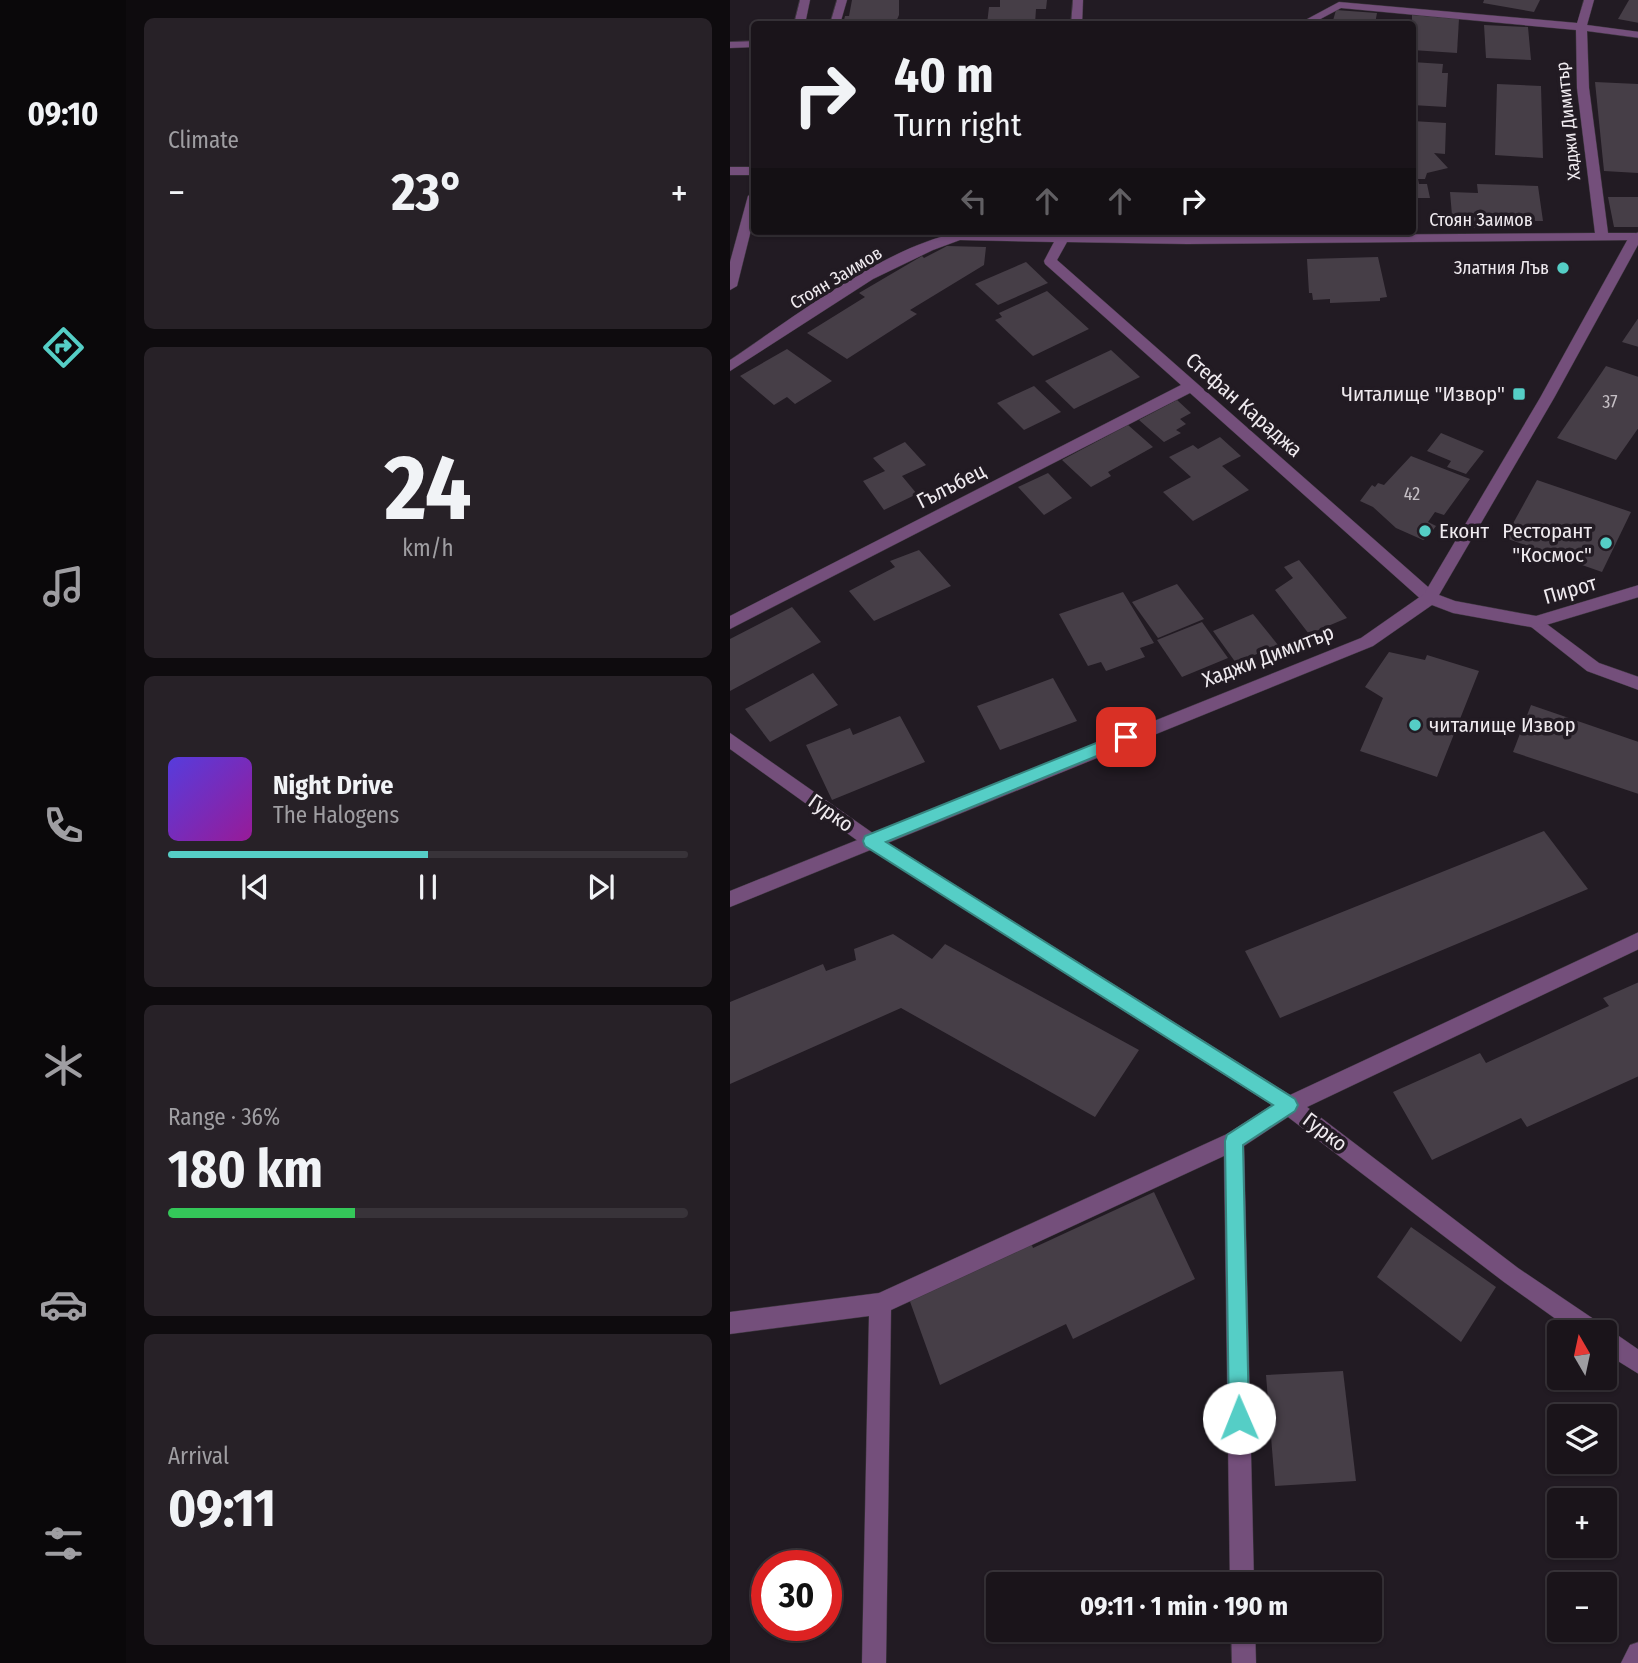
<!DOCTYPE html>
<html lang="en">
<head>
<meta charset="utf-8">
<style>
  :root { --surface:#1a141a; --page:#272127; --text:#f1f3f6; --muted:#9f9ea2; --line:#383339; --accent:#55cec6 }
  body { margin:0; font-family:"Fira Sans Condensed",sans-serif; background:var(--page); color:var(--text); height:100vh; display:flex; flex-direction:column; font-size:26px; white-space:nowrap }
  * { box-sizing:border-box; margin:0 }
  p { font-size:23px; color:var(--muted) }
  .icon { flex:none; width:38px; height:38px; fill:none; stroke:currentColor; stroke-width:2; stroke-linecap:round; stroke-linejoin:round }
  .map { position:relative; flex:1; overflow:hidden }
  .sheet { display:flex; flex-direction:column; gap:18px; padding:18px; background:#0e0b0e; width:604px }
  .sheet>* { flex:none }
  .banner { position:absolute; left:21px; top:21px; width:665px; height:214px; border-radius:7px; box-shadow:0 2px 5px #0004,0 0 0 2px var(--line); background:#1a141a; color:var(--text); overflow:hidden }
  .needle { width:46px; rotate:351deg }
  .tools { position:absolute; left:817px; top:1320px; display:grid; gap:14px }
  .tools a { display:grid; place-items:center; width:70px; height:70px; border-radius:7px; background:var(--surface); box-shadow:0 2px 5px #0004,0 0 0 2px var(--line); font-size:35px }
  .speed { position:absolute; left:21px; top:1550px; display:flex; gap:14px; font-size:35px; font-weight:700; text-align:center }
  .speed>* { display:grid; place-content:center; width:91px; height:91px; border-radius:50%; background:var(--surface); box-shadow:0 2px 5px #0004,0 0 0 2px var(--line); line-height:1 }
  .speed .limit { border:10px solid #d22; background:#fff; color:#111 }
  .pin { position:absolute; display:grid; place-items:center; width:60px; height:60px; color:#fff; margin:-30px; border-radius:14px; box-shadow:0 4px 10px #0006 }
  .me { position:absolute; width:77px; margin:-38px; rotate:359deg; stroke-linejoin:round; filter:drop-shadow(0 0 5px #0008) }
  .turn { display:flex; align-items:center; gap:24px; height:147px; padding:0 28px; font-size:32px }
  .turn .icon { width:91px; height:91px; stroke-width:2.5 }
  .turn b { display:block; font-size:49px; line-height:60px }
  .lanes { display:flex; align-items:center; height:66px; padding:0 28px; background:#0003; justify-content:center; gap:35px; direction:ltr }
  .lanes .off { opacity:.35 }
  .big { font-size:52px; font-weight:700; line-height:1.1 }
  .sheet .widget { flex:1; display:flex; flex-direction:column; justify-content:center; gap:10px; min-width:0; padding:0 24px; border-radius:10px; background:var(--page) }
  .sheet .dial { align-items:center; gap:0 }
  .dial b { font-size:91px; line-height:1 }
  .song { display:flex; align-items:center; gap:21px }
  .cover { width:84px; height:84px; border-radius:10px; background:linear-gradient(135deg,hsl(250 70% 55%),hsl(300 70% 35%)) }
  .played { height:7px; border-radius:4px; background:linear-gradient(90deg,var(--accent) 50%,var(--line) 50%) }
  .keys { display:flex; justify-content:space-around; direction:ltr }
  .heat { display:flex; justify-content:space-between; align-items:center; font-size:38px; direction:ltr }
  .charge { height:10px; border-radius:5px; background:linear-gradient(90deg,#34c759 36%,var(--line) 0) }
  .trip { position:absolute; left:256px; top:1572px; width:396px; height:70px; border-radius:7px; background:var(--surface); box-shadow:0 2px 5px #0004,0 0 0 2px var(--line); font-weight:700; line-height:70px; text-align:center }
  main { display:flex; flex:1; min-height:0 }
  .menu { display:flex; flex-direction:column; width:126px; justify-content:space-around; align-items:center; background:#0a080a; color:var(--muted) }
  .menu .icon { width:49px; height:49px }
  .menu .active { color:var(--accent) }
  .menu b { font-size:32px; color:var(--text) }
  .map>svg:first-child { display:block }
  .building { fill:#463e47 }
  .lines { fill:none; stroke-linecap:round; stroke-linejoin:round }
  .minor-casing { stroke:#3f3840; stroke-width:1 }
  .tertiary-casing { stroke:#3f3840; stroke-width:1 }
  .minor { fill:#744f7b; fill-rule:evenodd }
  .tertiary { fill:#744f7b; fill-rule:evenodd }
  .route { fill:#55cec6; stroke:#378681; stroke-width:2 }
  .poi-dot { fill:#55cec6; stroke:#221b23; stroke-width:2.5 }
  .labels { text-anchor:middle; stroke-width:7; stroke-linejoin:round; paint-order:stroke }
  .far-street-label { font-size:18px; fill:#efeaef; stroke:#221b23 }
  .far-poi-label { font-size:18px; fill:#efeaef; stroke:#221b23; text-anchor:end }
  .number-label { font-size:18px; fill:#c5bfc5 }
  .poi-label { font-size:21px; fill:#efeaef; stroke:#221b23; text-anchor:end }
  .street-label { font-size:21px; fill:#efeaef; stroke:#221b23 }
</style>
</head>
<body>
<main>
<nav class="menu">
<b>09:10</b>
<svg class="icon active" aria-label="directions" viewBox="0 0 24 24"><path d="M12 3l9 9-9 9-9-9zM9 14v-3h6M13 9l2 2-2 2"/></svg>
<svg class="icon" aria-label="music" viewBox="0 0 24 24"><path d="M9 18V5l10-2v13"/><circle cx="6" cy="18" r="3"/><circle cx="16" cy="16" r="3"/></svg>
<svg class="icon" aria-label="phone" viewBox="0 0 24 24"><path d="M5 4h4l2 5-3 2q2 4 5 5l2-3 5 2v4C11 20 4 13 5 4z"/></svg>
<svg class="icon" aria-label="climate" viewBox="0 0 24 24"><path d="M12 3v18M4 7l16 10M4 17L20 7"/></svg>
<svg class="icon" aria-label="car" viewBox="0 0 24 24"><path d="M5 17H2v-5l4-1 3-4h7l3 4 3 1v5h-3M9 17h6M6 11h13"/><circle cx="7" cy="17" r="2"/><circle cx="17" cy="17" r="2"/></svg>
<svg class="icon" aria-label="filters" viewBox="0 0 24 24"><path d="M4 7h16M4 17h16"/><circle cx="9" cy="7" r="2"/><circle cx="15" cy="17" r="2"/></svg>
</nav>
<section class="sheet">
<div class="widget"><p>Climate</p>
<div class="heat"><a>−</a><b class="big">23°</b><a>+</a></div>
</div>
<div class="widget dial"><b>24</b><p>km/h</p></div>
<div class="widget">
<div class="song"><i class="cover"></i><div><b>Night Drive</b><p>The Halogens</p></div></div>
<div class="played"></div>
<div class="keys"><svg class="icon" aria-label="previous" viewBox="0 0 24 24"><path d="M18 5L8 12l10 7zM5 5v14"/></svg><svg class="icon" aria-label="pause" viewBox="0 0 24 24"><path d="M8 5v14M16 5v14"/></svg><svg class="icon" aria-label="next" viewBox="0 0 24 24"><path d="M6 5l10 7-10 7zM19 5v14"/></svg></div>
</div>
<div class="widget"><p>Range · 36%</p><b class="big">180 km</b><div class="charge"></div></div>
<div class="widget"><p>Arrival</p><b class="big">09:11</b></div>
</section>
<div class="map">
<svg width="909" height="1663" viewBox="0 0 909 1663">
  <rect width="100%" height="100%" fill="#221b23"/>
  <g class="building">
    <path d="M122,0H169V15L165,24H113L115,16H119Z"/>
    <path d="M270,0H317L316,9H306L305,24H257L259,7H270Z"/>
    <path d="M754,0H810L804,12L753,3Z"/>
    <path d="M899,0H909V23L888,19Z"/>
    <path d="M606,10L647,13L645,24H602Z"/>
    <path d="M682,15L729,19L727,53L682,50Z"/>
    <path d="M389,20L416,21V24H358Z"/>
    <path d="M754,25L798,27L801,60L756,58Z"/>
    <path d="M682,62L713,64L712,73H718L716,107L682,105Z"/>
    <path d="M865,82L909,84V173L874,171Z"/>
    <path d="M767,84L811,86L813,158L765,155Z"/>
    <path d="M682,121L716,123L715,154L704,153L718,168L697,173L695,179H688L689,184H697L700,198H682V153L688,151H682Z"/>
    <path d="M747,184L808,186L813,221H757V228L723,227L720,192L748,193Z"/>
    <path d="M878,197H909V227H884Z"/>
    <path d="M217,246L256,247L254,265L180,310L187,314L117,359L77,333L135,297L129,293L192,256L194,258Z"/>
    <path d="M648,257L657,297L650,298V301L600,303V299L583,300L582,293H579L577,259Z"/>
    <path d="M296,262L318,283L268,305L245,284Z"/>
    <path d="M317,291L359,329L303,356L265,320L272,317L269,313Z"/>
    <path d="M909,317V347L892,342Z"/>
    <path d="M57,349L102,381L65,404L57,397L44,405L10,376Z"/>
    <path d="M381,350L410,377L344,409L315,381Z"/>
    <path d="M876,366L909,377V427L886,460L827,438Z"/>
    <path d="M304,386L331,412L294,430L267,403Z"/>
    <path d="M447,400L461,413L450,419L456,424L446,430L451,433L434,442L409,420Z"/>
    <path d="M398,425L423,447L378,472L381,476L361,487L332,460Z"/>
    <path d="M711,433L754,451L736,474L717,467L721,461L697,451Z"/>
    <path d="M490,437L511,456L492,466L519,490L463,521L433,492L461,477L439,457L463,445L468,449Z"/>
    <path d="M175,442L196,465L172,476L187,494L154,510L133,481L155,471L143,458Z"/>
    <path d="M681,456L740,479L714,515L705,512L698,522L706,526L697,538L693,540L666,528L643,507L630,501L642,485L645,487L648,483L654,485Z"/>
    <path d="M318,473L342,498L314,515L288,487Z"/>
    <path d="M807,480L901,512L872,572L775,538Z"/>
    <path d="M189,550L221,586L144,621L119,591L165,567L160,561Z"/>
    <path d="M569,560L617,618L579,634L545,590L563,578L554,567Z"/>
    <path d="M447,584L474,619L428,638L402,602Z"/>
    <path d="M393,592L424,643L410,648L415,657L376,671L371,662L358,666L329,614Z"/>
    <path d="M62,607L91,642L0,691V639Z"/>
    <path d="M523,614L548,645L506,663L483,631Z"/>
    <path d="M472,622L498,658L452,677L427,640Z"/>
    <path d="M659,652L695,660L697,655L749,671L707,777L630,751L653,698L635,687Z"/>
    <path d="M83,673L108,705L40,742L15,709Z"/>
    <path d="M323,678L347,721L270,750L247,706Z"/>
    <path d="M801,705L909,742V794L783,752Z"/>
    <path d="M170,716L195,762L102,800L76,745L120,728L123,735Z"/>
    <path d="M814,831L858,889L550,1018L515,951Z"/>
    <path d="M163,934L202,959L215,944L409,1050L365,1117L171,1008L0,1084V1002L93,964L96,971L126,960L124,949Z"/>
    <path d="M909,982V1076L797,1127L791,1118L702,1160L663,1092L750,1053L756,1063L879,1006L873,998Z"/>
    <path d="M424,1192L465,1279L343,1339L336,1324L210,1385L178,1296L300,1240L303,1248Z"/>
    <path d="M681,1227L766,1287L731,1342L647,1277Z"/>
    <path d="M613,1371L626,1481L545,1486L536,1375Z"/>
  </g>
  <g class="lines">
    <defs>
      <g id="minor">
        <path d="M107,0H117L110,24H100Z"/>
        <path d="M343,0H353L352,24H341Z"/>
        <path d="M854,0H864L857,25L909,32V38L857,31L859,88L878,233H905L909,234V240L457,244L337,242L327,260L706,594L708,598L706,602H694L460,393L0,629V616L451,385L315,264L314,261L324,242L230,240L203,250L143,279L0,371V360C61,319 155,247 227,233C252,228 301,233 328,234L330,231H342L341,234L457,236L865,233L847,88L846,30L611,8L581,24H568L609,2L847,23Z"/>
        <path d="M24,41V47L0,48V42Z"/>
        <rect x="0" y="167" width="24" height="8"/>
        <path d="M806,616L869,663L909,677V690L857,671L800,626L798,622L800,618Z"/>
        <path d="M0,733L147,836L560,1095L909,932V949L577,1107L788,1268L871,1324L873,1330L883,1332L909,1350V1374L875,1353V1332H844L774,1282L558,1117L514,1146L524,1584H500L494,1156L161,1310L156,1663H132L139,1316L0,1334V1312L149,1293L497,1134L542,1105L135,846L0,749Z"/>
        <path d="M501,1629H525L526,1663H502Z"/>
        <path d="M909,1642V1663H891L900,1645Z"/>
      </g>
      <g id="tertiary">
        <path d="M70,0H80L75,24H64Z"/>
        <path d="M24,192V218L7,286L0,290V262L18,196Z"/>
        <path d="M909,232V243L824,398L709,595L725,601L806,616L909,585V597L806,628L723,613L702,605L643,646L0,907V891L631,638L694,594L810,398L899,237Z"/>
      </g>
    </defs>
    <use href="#minor" class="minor-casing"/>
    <use href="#tertiary" class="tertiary-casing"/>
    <use href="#minor" class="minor"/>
    <use href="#tertiary" class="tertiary"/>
  </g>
  <path class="route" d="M396,731L401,733L403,737L401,742L156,842L565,1099L568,1105L565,1111L513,1145L519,1418L516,1425L509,1428L502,1425L499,1418L495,1141L497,1135L543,1105L135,846L133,841L135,836Z"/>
  <g class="poi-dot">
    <circle cx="833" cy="268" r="7"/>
    <rect x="782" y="387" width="14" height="14" rx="3.5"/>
    <circle cx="695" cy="531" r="7"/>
    <circle cx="876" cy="543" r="7"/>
    <circle cx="685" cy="725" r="7"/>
  </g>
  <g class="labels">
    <g class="far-street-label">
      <text transform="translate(838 121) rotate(-96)" y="6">Хаджи Димитър</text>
      <text x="751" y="226">Стоян Заимов</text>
      <text transform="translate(106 278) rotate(-31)" y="6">Стоян Заимов</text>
    </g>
    <g class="far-poi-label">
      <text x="819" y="274">Златния Лъв</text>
    </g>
    <g class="number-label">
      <text x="880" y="408">37</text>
      <text x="682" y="500">42</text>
    </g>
    <g class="poi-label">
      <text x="775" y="401">Читалище "Извор"</text>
      <text x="709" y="538" text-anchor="start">Еконт</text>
      <text x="862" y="538">Ресторант<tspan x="862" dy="24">"Космос"</tspan></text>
      <text x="699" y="732" text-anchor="start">читалище Извор</text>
    </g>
    <g class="street-label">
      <text transform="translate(514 405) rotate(41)" y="7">Стефан Караджа</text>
      <text transform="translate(221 486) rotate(-27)" y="7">Гълъбец</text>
      <text transform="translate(840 590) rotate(-16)" y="7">Пирот</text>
      <text transform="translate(538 656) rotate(-21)" y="7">Хаджи Димитър</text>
      <text transform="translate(101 813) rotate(35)" y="7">Гурко</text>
      <text transform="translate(595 1132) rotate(37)" y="7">Гурко</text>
    </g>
  </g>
</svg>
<div class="tools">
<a><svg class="needle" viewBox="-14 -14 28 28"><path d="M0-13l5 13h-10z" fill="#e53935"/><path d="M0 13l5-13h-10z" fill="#9f9ea2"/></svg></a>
<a><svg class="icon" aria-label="layers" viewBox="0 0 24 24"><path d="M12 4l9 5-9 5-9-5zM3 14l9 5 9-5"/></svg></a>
<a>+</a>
<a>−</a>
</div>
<div class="speed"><div class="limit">30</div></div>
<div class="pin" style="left:396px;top:737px;background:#d93025"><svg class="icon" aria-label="arrive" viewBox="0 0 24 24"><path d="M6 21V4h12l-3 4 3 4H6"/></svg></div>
<svg class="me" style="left:509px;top:1418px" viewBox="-20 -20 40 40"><circle r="19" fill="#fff"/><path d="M0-13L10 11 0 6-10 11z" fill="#55cec6"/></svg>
<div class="trip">09:11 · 1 min · 190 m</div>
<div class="banner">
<div class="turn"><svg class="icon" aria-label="right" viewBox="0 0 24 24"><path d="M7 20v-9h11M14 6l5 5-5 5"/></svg><div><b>40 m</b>Turn right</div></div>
<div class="lanes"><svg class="icon off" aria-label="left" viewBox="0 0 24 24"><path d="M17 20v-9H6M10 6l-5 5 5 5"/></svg><svg class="icon off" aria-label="ahead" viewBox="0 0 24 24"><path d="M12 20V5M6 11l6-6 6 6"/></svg><svg class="icon off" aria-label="ahead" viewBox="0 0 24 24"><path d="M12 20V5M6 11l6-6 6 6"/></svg><svg class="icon" aria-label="right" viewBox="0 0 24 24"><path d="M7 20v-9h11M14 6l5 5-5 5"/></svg></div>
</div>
</div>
</main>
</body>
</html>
